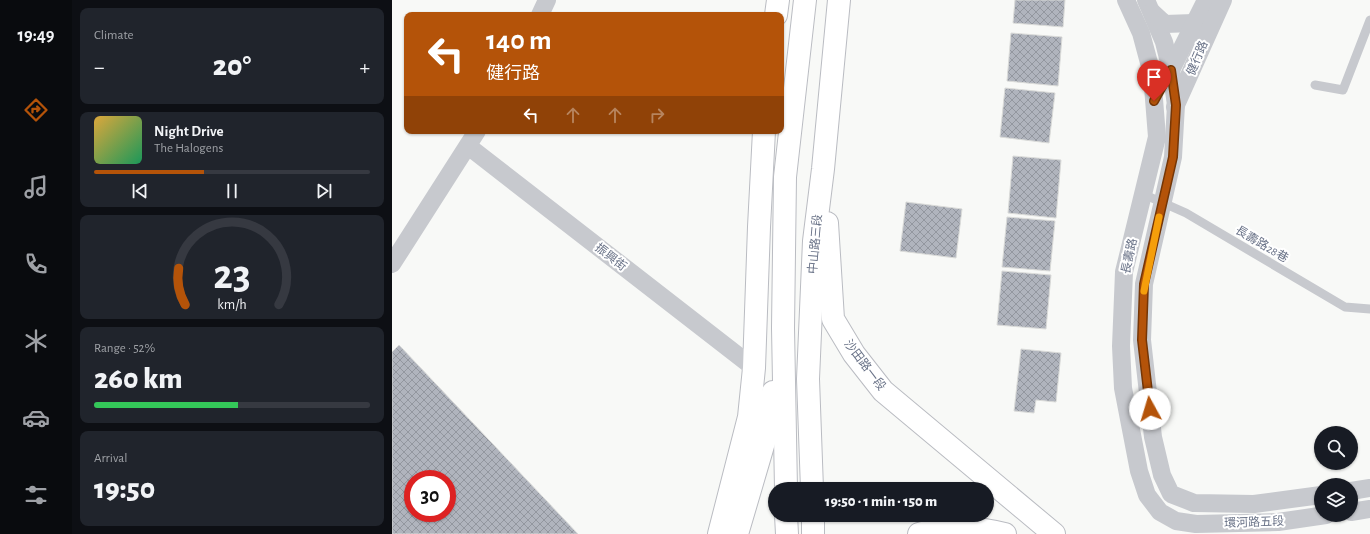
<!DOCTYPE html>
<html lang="en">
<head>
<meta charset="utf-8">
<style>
  :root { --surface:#171b24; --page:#20242c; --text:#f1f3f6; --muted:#9ea1a6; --line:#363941; --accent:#b45309 }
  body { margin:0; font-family:"Alegreya Sans","Noto Sans TC",sans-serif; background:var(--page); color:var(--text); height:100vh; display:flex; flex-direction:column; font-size:15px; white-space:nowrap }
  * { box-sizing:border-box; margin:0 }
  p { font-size:13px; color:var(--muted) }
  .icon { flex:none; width:22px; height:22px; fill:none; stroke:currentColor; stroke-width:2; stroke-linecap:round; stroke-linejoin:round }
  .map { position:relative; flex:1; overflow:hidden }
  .panel { display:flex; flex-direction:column; gap:8px; padding:8px; background:#0d0f14; width:320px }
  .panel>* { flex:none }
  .hud { position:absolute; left:12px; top:12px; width:380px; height:122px; border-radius:8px; box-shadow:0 1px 3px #0004; background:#b45309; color:#fff; overflow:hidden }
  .tools { position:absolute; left:922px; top:426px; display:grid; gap:8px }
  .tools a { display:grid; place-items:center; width:44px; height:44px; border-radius:50%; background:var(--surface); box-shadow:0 1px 3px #0004; font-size:20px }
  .speed { position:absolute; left:12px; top:470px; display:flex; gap:8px; font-size:20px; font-weight:700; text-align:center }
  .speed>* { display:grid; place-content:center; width:52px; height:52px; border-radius:50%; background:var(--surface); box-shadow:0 1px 3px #0004; line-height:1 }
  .speed .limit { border:6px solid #d22; background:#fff; color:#111 }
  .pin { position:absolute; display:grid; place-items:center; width:34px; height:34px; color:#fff; margin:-41px -17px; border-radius:50% 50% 50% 0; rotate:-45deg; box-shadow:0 0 4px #0007 }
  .pin .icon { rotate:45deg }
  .me { position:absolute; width:44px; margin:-22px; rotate:354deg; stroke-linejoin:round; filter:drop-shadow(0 0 3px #0008) }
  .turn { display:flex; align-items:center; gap:14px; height:84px; padding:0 16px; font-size:18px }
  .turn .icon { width:52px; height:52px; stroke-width:2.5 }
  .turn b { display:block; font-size:28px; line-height:34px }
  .lanes { display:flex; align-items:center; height:38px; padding:0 16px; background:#0003; justify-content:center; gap:20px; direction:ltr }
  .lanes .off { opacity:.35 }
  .big { font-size:30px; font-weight:800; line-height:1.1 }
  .panel .widget { flex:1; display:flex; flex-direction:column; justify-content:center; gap:6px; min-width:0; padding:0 14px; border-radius:8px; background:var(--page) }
  .panel .dial { align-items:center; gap:0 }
  .dial svg { height:104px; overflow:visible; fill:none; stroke:var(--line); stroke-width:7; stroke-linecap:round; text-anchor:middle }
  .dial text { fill:var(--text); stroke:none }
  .song { display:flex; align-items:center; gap:12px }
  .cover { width:48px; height:48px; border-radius:6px; background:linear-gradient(135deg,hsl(40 70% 55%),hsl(150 70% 35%)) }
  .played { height:4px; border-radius:2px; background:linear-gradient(90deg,var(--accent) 40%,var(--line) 40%) }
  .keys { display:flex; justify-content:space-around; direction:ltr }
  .heat { display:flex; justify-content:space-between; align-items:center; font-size:22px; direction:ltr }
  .charge { height:6px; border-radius:3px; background:linear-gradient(90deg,#34c759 52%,var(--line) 0) }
  .trip { position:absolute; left:376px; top:482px; width:226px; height:40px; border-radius:20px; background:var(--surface); box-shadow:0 1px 3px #0004; font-weight:800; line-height:40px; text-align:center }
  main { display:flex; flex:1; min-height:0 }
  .tab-bar { display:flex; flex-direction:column; width:72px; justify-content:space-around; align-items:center; background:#090b0e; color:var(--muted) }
  .tab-bar .icon { width:28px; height:28px }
  .tab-bar .active { color:var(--accent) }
  .tab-bar b { font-size:18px; color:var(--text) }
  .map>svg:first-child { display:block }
  .building { fill:url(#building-cross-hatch); stroke:#dadbd9; fill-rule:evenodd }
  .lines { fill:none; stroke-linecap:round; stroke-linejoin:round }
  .primary-casing { stroke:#babcc2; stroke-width:24 }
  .service { stroke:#c7c9ce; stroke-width:9 }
  .minor { stroke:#c7c9ce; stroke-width:18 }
  .primary { stroke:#fff; stroke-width:22 }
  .route-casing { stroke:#753606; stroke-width:10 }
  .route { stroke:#b45309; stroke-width:7 }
  .slow { stroke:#f59e0b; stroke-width:7 }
  .labels { text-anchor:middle; stroke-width:4; stroke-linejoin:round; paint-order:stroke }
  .street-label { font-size:12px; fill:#697287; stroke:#fff }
</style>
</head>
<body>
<main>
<nav class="tab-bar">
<b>19:49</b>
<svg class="icon active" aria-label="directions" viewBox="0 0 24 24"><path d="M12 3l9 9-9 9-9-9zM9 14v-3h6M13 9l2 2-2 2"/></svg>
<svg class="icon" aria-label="music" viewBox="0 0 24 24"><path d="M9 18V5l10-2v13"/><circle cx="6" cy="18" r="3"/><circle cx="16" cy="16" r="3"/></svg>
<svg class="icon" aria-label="phone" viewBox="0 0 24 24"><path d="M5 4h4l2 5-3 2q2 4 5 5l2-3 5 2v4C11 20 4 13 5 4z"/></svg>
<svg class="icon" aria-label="climate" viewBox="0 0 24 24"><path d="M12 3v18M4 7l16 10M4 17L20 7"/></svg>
<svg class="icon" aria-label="car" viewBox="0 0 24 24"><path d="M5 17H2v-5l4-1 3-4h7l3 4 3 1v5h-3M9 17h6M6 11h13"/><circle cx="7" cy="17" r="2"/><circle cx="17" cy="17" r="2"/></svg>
<svg class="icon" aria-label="filters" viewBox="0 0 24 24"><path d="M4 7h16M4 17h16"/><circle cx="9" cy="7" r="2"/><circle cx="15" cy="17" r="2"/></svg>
</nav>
<section class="panel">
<div class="widget"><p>Climate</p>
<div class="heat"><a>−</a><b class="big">20°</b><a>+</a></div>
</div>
<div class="widget">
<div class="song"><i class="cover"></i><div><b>Night Drive</b><p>The Halogens</p></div></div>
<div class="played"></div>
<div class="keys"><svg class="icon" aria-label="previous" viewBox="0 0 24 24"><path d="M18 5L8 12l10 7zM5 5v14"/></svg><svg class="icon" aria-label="pause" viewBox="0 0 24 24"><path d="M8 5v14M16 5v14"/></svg><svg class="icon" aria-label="next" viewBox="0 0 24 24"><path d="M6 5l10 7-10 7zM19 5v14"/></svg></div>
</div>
<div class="widget dial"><svg viewBox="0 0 100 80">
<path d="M14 69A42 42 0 1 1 86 69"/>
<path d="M14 69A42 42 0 0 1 9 41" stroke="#b45309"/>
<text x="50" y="56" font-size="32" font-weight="700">23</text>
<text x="50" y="72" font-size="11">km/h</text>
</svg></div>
<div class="widget"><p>Range · 52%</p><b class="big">260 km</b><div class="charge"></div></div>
<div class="widget"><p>Arrival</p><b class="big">19:50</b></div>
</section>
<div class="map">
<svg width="978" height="534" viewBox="0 0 978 534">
  <defs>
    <pattern id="building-cross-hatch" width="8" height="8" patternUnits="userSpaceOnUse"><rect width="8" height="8" fill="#b0b4bd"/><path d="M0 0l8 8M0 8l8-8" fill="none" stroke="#93979f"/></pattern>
  </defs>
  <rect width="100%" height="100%" fill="#f8f9f7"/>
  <g class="building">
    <path d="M623,0H673L671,27L621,23Z"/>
    <path d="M619,33L670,37L666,86L615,81Z"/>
    <path d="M613,88L663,93L657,143L608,137Z"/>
    <path d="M621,156L669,160L664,218L616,213Z"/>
    <path d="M514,202L570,209L564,258L508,251Z"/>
    <path d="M615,217L663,221L658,271L610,267Z"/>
    <path d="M610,271L659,275L654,329L605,325Z"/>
    <path d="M7,345L186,534H0V352ZM21,479H55V513H21Z"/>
    <path d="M629,349L669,353L664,402L644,400L642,413L622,411Z"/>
  </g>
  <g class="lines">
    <defs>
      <g id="primary">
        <path d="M384,15L386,0"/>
        <path d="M435,223L441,319L462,354L491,391L662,534"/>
        <path d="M394,489L391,328L393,177L413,0"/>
        <path d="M420,489L416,379L422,241L431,169L447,0"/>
        <path d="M394,515L395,534"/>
        <path d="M421,515V534"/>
        <path d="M327,534L357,417L362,368L367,227L372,131"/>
        <path d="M345,534L375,432L381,392"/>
        <path d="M527,534C552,526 587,527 613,534"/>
      </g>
    </defs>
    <use href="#primary" class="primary-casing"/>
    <g class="service">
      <path d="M923,85L951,90L978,20"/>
      <path d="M751,194L794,213L953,307L978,309"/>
    </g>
    <g class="minor">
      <path d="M734,0L749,33L760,74L765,137L732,272L729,346L731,388L747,471L755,495L768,512L784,521L804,524L886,522L934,515"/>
      <path d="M754,0L772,42L779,70L784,105L781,157L752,284L750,340L761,437L770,475L779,494L802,503L862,504L929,495"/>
      <path d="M760,12L773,24L802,23"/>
      <path d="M148,15L155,0"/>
      <path d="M777,74L814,0"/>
      <path d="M783,107L831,0"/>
      <path d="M76,146L362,368"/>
      <path d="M0,264L85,131"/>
      <path d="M959,491L978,488"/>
      <path d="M959,512L978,509"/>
    </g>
    <use href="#primary" class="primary"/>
  </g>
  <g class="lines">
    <defs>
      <path id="route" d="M758,409L750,340L752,284L781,157L784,105L779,70L762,101"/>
    </defs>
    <use href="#route" class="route-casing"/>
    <use href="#route" class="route"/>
    <path class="slow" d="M752,291L767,217"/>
  </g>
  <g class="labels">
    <g class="street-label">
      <text transform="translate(805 58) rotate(-67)" y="4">健行路</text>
      <text transform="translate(423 244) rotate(-85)" y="4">中山路三段</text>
      <text transform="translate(870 244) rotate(31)" y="4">長壽路28巷</text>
      <text transform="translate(737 256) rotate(-78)" y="4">長壽路</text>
      <text transform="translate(219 257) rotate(38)" y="4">振興街</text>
      <text transform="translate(473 365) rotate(53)" y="4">沙田路一段</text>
      <text transform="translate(862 522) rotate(-2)" y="4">環河路五段</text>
    </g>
  </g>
</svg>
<div class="tools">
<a><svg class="icon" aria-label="search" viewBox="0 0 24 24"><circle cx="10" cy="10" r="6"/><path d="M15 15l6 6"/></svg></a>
<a><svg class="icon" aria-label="layers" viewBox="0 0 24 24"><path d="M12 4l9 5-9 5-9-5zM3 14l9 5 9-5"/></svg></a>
</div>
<div class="speed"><div class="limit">30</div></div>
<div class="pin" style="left:762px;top:101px;background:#d93025"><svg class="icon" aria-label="arrive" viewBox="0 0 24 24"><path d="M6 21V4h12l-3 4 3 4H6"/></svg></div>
<svg class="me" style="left:758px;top:409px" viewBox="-20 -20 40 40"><circle r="19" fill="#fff"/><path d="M0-13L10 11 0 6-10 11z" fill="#b45309"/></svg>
<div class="trip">19:50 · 1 min · 150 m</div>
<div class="hud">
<div class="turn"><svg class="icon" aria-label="left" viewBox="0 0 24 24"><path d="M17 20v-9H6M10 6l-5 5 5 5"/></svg><div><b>140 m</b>健行路</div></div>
<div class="lanes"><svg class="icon" aria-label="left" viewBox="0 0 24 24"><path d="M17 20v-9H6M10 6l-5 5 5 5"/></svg><svg class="icon off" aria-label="ahead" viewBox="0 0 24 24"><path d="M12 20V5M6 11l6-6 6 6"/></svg><svg class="icon off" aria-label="ahead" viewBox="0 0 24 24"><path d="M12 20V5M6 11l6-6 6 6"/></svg><svg class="icon off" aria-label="right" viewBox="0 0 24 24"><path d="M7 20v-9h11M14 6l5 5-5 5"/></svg></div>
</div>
</div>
</main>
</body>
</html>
